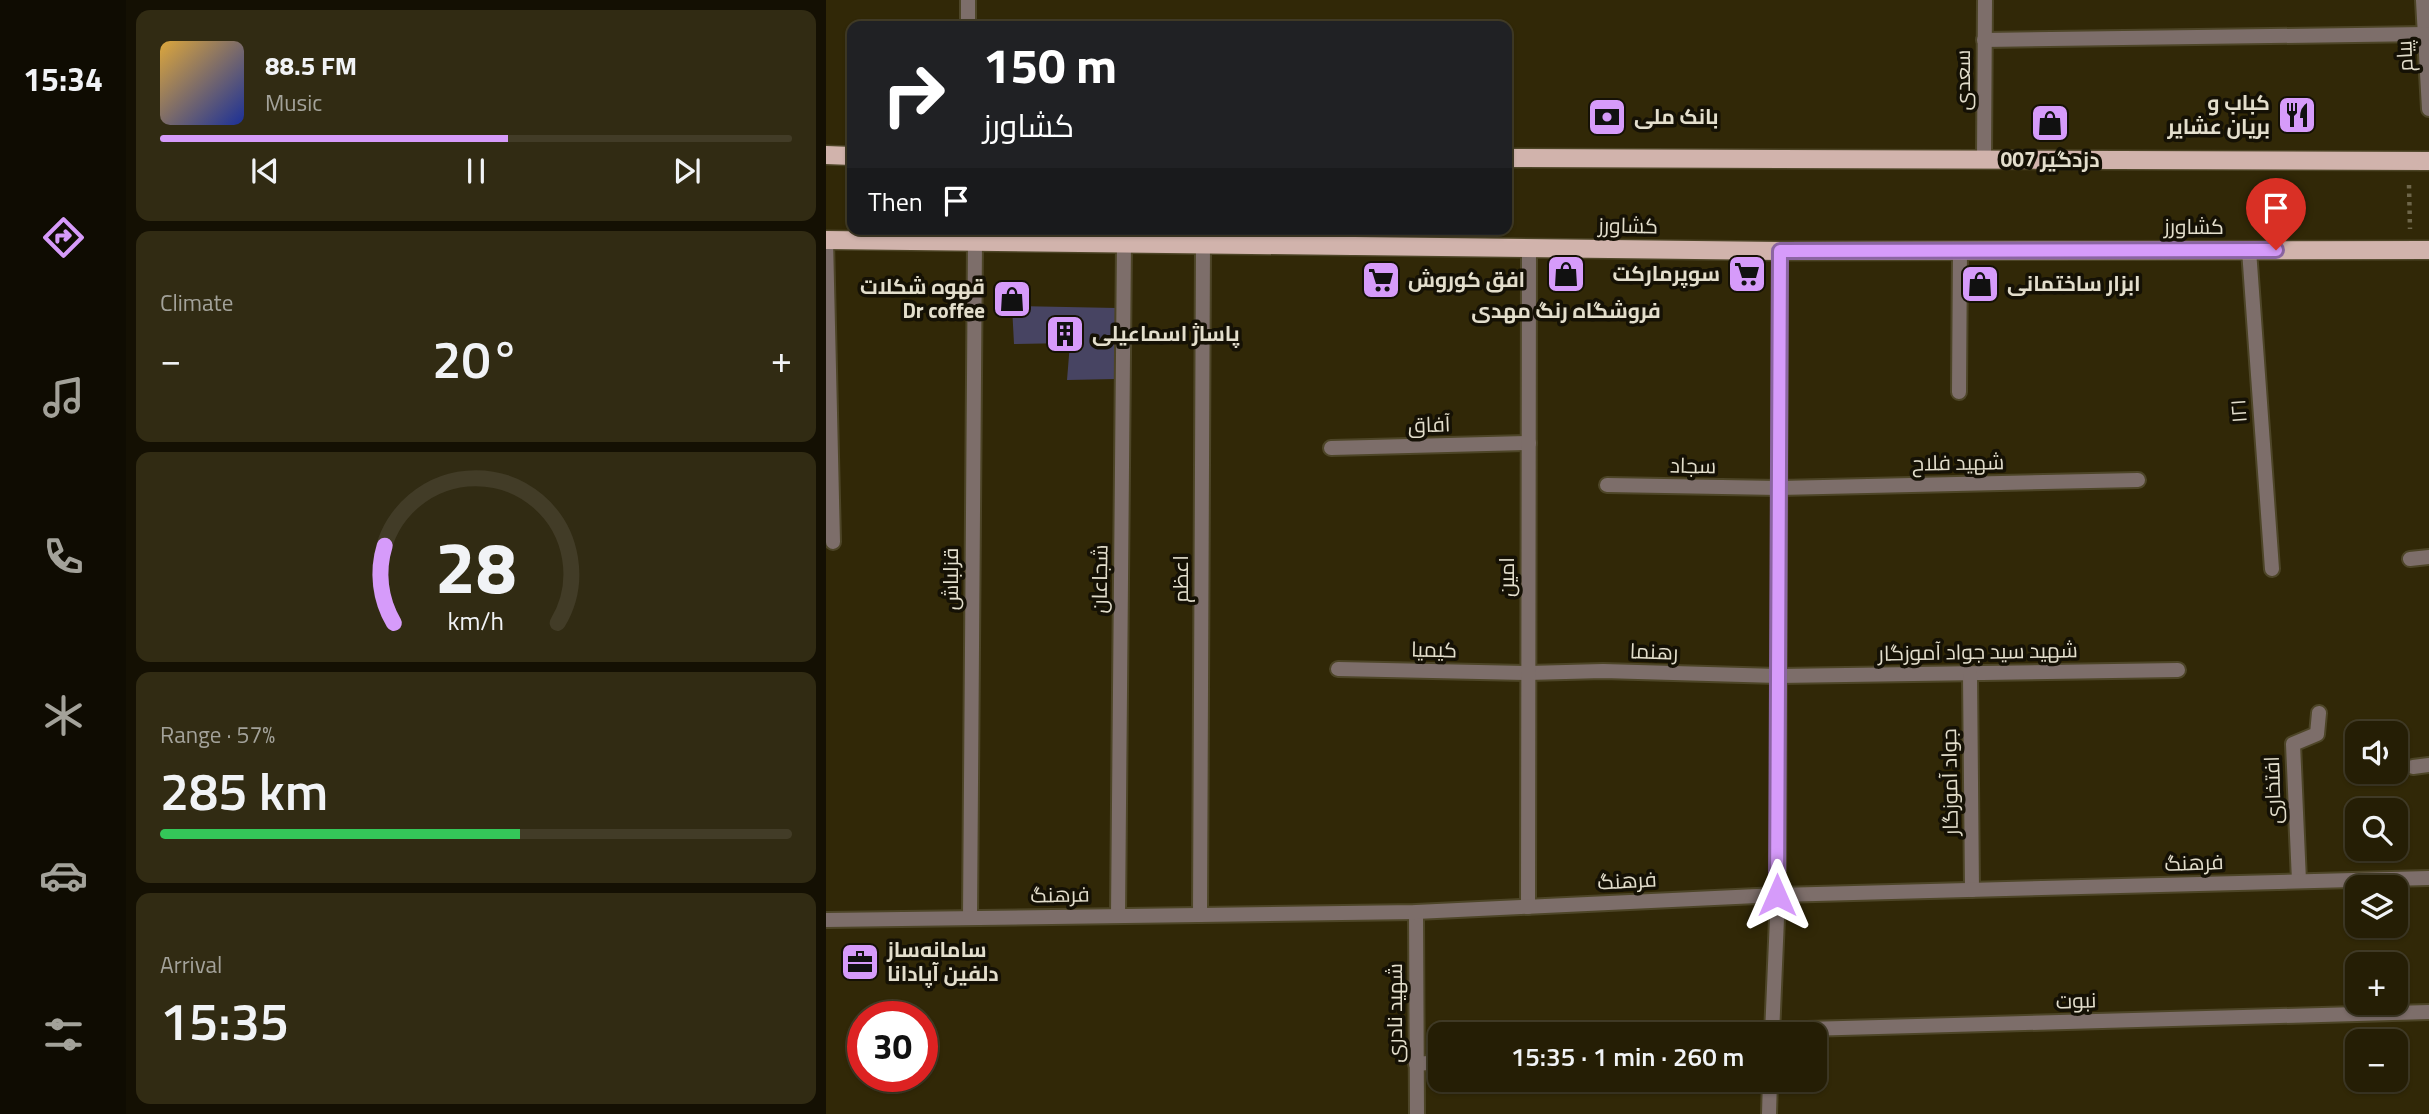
<!DOCTYPE html>
<html lang="en">
<head>
<meta charset="utf-8">
<style>
  :root { --surface:#251e05; --page:#312b13; --text:#f1f3f6; --muted:#a3a29a; --line:#423c27; --accent:#d69bfa }
  body { margin:0; font-family:"Titillium Web",Cairo,sans-serif; background:var(--page); color:var(--text); height:100vh; display:flex; flex-direction:column; font-size:26px; white-space:nowrap }
  * { box-sizing:border-box; margin:0 }
  p { font-size:23px; color:var(--muted) }
  .icon { flex:none; width:38px; height:38px; fill:none; stroke:currentColor; stroke-width:2; stroke-linecap:round; stroke-linejoin:round }
  .map { position:relative; flex:1; overflow:hidden }
  .sheet { display:flex; flex-direction:column; gap:10px; padding:10px; background:#141003; width:700px }
  .sheet>* { flex:none }
  .hud { position:absolute; left:21px; top:21px; width:665px; height:214px; border-radius:14px; box-shadow:0 2px 5px #0004,0 0 0 2px var(--line); background:#202124; color:#fff; overflow:hidden }
  .fabs { position:absolute; left:1519px; top:721px; display:grid; gap:14px }
  .fabs a { display:grid; place-items:center; width:63px; height:63px; border-radius:14px; background:var(--surface); box-shadow:0 2px 5px #0004,0 0 0 2px var(--line); font-size:35px }
  .speed { position:absolute; left:21px; top:1001px; display:flex; gap:14px; font-size:35px; font-weight:700; text-align:center }
  .speed>* { display:grid; place-content:center; width:91px; height:91px; border-radius:50%; background:var(--surface); box-shadow:0 2px 5px #0004,0 0 0 2px var(--line); line-height:1 }
  .speed .limit { border:10px solid #d22; background:#fff; color:#111 }
  .pin { position:absolute; display:grid; place-items:center; width:60px; height:60px; color:#fff; margin:-72px -30px; border-radius:50% 50% 50% 0; rotate:-45deg; box-shadow:0 0 7px #0007 }
  .pin .icon { rotate:45deg }
  .me { position:absolute; width:77px; margin:-38px; rotate:0deg; stroke-linejoin:round; filter:drop-shadow(0 0 5px #0008) }
  .turn { display:flex; align-items:center; gap:24px; height:147px; padding:0 21px; font-size:32px }
  .turn .icon { width:91px; height:91px; stroke-width:2.5 }
  .turn b { display:block; font-size:49px; line-height:60px }
  .then { display:flex; align-items:center; height:66px; padding:0 21px; background:#0003; gap:14px; font-size:26px }
  .big { font-size:52px; font-weight:600; line-height:1.1 }
  .sheet .tile { flex:1; display:flex; flex-direction:column; justify-content:center; gap:10px; min-width:0; padding:0 24px; border-radius:14px; background:var(--page) }
  .sheet .dial { align-items:center; gap:0 }
  .dial svg { height:182px; overflow:visible; fill:none; stroke:var(--line); stroke-width:7; stroke-linecap:round; text-anchor:middle }
  .dial text { fill:var(--text); stroke:none }
  .song { display:flex; align-items:center; gap:21px }
  .cover { width:84px; height:84px; border-radius:10px; background:linear-gradient(135deg,hsl(40 70% 55%),hsl(230 70% 35%)) }
  .played { height:7px; border-radius:4px; background:linear-gradient(90deg,var(--accent) 55%,var(--line) 55%) }
  .keys { display:flex; justify-content:space-around; direction:ltr }
  .heat { display:flex; justify-content:space-between; align-items:center; font-size:38px; direction:ltr }
  .charge { height:10px; border-radius:5px; background:linear-gradient(90deg,#34c759 57%,var(--line) 0) }
  .trip { position:absolute; left:602px; top:1022px; width:399px; height:70px; border-radius:14px; background:var(--surface); box-shadow:0 2px 5px #0004,0 0 0 2px var(--line); font-weight:600; line-height:70px; text-align:center }
  main { display:flex; flex:1; min-height:0 }
  .tab-bar { display:flex; flex-direction:column; width:126px; justify-content:space-around; align-items:center; background:#0f0c02; color:var(--muted) }
  .tab-bar .icon { width:49px; height:49px }
  .tab-bar .selected { color:var(--accent) }
  .tab-bar b { font-size:32px; color:var(--text) }
  .map>svg:first-child { display:block }
  .building { fill:#474462 }
  .lines { fill:none; stroke-linecap:round; stroke-linejoin:round }
  .minor-casing { stroke:#4d4527; stroke-width:18 }
  .tertiary-casing { stroke:#4d4527; stroke-width:18 }
  .primary-casing { stroke:#4d4527; stroke-width:21 }
  .path { stroke:#6e664a; stroke-width:4.5; stroke-dasharray:3.5 5; stroke-linecap:butt }
  .minor { stroke:#7d6e6a; stroke-width:14 }
  .tertiary { stroke:#7d6e6a; stroke-width:14 }
  .primary { stroke:#d1b3ac; stroke-width:18 }
  .route-casing { stroke:#8b65a2; stroke-width:18 }
  .route { stroke:#d69bfa; stroke-width:12 }
  .labels { text-anchor:middle; stroke-width:7; stroke-linejoin:round; paint-order:stroke }
  .street-label { font-size:21px; fill:#e3decc; stroke:#151105 }
  .poi-label { font-size:21px; font-weight:bold; fill:#e3decc; stroke:#151105; text-anchor:start }
</style>
</head>
<body>
<main>
<nav class="tab-bar">
<b>15:34</b>
<svg class="icon selected" aria-label="directions" viewBox="0 0 24 24"><path d="M12 3l9 9-9 9-9-9zM9 14v-3h6M13 9l2 2-2 2"/></svg>
<svg class="icon" aria-label="music" viewBox="0 0 24 24"><path d="M9 18V5l10-2v13"/><circle cx="6" cy="18" r="3"/><circle cx="16" cy="16" r="3"/></svg>
<svg class="icon" aria-label="phone" viewBox="0 0 24 24"><path d="M5 4h4l2 5-3 2q2 4 5 5l2-3 5 2v4C11 20 4 13 5 4z"/></svg>
<svg class="icon" aria-label="climate" viewBox="0 0 24 24"><path d="M12 3v18M4 7l16 10M4 17L20 7"/></svg>
<svg class="icon" aria-label="car" viewBox="0 0 24 24"><path d="M5 17H2v-5l4-1 3-4h7l3 4 3 1v5h-3M9 17h6M6 11h13"/><circle cx="7" cy="17" r="2"/><circle cx="17" cy="17" r="2"/></svg>
<svg class="icon" aria-label="filters" viewBox="0 0 24 24"><path d="M4 7h16M4 17h16"/><circle cx="9" cy="7" r="2"/><circle cx="15" cy="17" r="2"/></svg>
</nav>
<section class="sheet">
<div class="tile">
<div class="song"><i class="cover"></i><div><b>88.5 FM</b><p>Music</p></div></div>
<div class="played"></div>
<div class="keys"><svg class="icon" aria-label="previous" viewBox="0 0 24 24"><path d="M18 5L8 12l10 7zM5 5v14"/></svg><svg class="icon" aria-label="pause" viewBox="0 0 24 24"><path d="M8 5v14M16 5v14"/></svg><svg class="icon" aria-label="next" viewBox="0 0 24 24"><path d="M6 5l10 7-10 7zM19 5v14"/></svg></div>
</div>
<div class="tile"><p>Climate</p>
<div class="heat"><a>−</a><b class="big">20°</b><a>+</a></div>
</div>
<div class="tile dial"><svg viewBox="0 0 100 80">
<path d="M14 69A42 42 0 1 1 86 69"/>
<path d="M14 69A42 42 0 0 1 10 35" stroke="#d69bfa"/>
<text x="50" y="56" font-size="32" font-weight="700">28</text>
<text x="50" y="72" font-size="11">km/h</text>
</svg></div>
<div class="tile"><p>Range · 57%</p><b class="big">285 km</b><div class="charge"></div></div>
<div class="tile"><p>Arrival</p><b class="big">15:35</b></div>
</section>
<div class="map">
<svg width="1603" height="1114" viewBox="0 0 1603 1114">
  <rect width="100%" height="100%" fill="#312807"/>
  <path class="building" d="M186,306L291,308L290,379L241,380L244,343L188,344Z"/>
  <g class="lines">
    <defs>
      <g id="minor">
        <path d="M142,0V26"/>
        <path d="M1597,0L1603,109"/>
        <path d="M1158,40L1600,34"/>
        <path d="M1158,159L1159,0"/>
        <path d="M0,240L7,542"/>
        <path d="M1423,250L1446,569"/>
        <path d="M1133,392L1134,250"/>
        <path d="M505,448L703,443"/>
        <path d="M781,485L953,488L1312,480"/>
        <path d="M1584,559L1603,557"/>
        <path d="M512,669L702,673L777,671L952,676L1352,670"/>
        <path d="M1144,674L1146,890"/>
        <path d="M1587,767L1603,765"/>
        <path d="M1473,881L1467,744L1491,734L1493,713"/>
        <path d="M702,907L703,248"/>
        <path d="M374,915L377,244"/>
        <path d="M292,916L298,243"/>
        <path d="M144,918L149,241"/>
        <path d="M899,1034L946,1030L1603,1012"/>
        <path d="M946,1034L952,895L954,251"/>
        <path d="M590,1064L614,1062"/>
        <path d="M943,1114L944,1080"/>
      </g>
      <g id="tertiary">
        <path d="M590,912L591,1114"/>
        <path d="M0,920L590,912L952,895L1603,878"/>
      </g>
      <g id="primary">
        <path d="M0,155L26,156"/>
        <path d="M681,158L1603,161"/>
        <path d="M0,240L954,251L1603,250"/>
      </g>
    </defs>
    <use href="#minor" class="minor-casing"/>
    <use href="#tertiary" class="tertiary-casing"/>
    <use href="#primary" class="primary-casing"/>
    <path class="path" d="M1583,185L1584,229"/>
    <use href="#minor" class="minor"/>
    <use href="#tertiary" class="tertiary"/>
    <use href="#primary" class="primary"/>
  </g>
  <g class="lines">
    <defs>
      <path id="route" d="M951,895L954,251L1450,250"/>
    </defs>
    <use href="#route" class="route-casing"/>
    <use href="#route" class="route"/>
  </g>
  <defs>
    <symbol id="restaurant-square" viewBox="-11 -11 22 22"><rect x="-9" y="-9" width="18" height="18" rx="4" fill="#d69bfa" stroke="#151105"/><path d="M-5-6h1v4h1v-4h1v4h1v-4h1v5L-1.5 .5V6h-2V.5L-5-1ZM5-6V6H3V1.5H1.5Q1.5-4 5-6Z" fill="#111"/></symbol>
    <symbol id="bank-square" viewBox="-11 -11 22 22"><rect x="-9" y="-9" width="18" height="18" rx="4" fill="#d69bfa" stroke="#151105"/><path d="M-6-4H6V4H-6ZM0-2.3a2.3 2.3 0 1 0 0 4.6a2.3 2.3 0 1 0 0-4.6Z" fill="#111"/></symbol>
    <symbol id="shop-square" viewBox="-11 -11 22 22"><rect x="-9" y="-9" width="18" height="18" rx="4" fill="#d69bfa" stroke="#151105"/><path d="M-5-2.5h2.3a2.7 3.5 0 0 1 5.4 0H5L5.5 6h-11ZM-1.5-2.5h3a1.5 2.3 0 0 0-3 0Z" fill="#111"/></symbol>
    <symbol id="supermarket-square" viewBox="-11 -11 22 22"><rect x="-9" y="-9" width="18" height="18" rx="4" fill="#d69bfa" stroke="#151105"/><path d="M-6-5.5h2.5l.6 2H6L4.5 2H-2.5L-4.4-4H-6ZM-1.5 3.2a1.3 1.3 0 1 0 .1 0ZM3 3.2a1.3 1.3 0 1 0 .1 0Z" fill="#111"/></symbol>
    <symbol id="building-square" viewBox="-11 -11 22 22"><rect x="-9" y="-9" width="18" height="18" rx="4" fill="#d69bfa" stroke="#151105"/><path d="M-4-6H4V6H1V3H-1V6H-4ZM-2.5-4.3h1.7v1.8h-1.7ZM.8-4.3h1.7v1.8H.8ZM-2.5-1h1.7V.8h-1.7ZM.8-1h1.7V.8H.8Z" fill="#111"/></symbol>
    <symbol id="office-square" viewBox="-11 -11 22 22"><rect x="-9" y="-9" width="18" height="18" rx="4" fill="#d69bfa" stroke="#151105"/><path d="M-6-3h4V-5.5h4V-3h4V5H-6ZM-1-4.5V-3h2v-1.5ZM-6 0V1H6V0Z" fill="#111"/></symbol>
  </defs>
  <g fill-rule="evenodd">
    <use href="#restaurant-square" x="1449" y="93" width="44" height="44"/>
    <use href="#bank-square" x="759" y="95" width="44" height="44"/>
    <use href="#shop-square" x="1202" y="101" width="44" height="44"/>
    <use href="#shop-square" x="718" y="252" width="44" height="44"/>
    <use href="#supermarket-square" x="899" y="252" width="44" height="44"/>
    <use href="#supermarket-square" x="533" y="258" width="44" height="44"/>
    <use href="#shop-square" x="1132" y="262" width="44" height="44"/>
    <use href="#shop-square" x="164" y="277" width="44" height="44"/>
    <use href="#building-square" x="217" y="312" width="44" height="44"/>
    <use href="#office-square" x="12" y="940" width="44" height="44"/>
  </g>
  <g class="labels">
    <g class="street-label">
      <text transform="translate(1579 56) rotate(-93)" y="7">پیام</text>
      <text transform="translate(1137 80) rotate(-90)" y="7">سعدی</text>
      <text transform="translate(802 226) rotate(1)" y="7">کشاورز</text>
      <text x="1368" y="234">کشاورز</text>
      <text transform="translate(1413 411) rotate(-94)" y="7">۱۲۱</text>
      <text transform="translate(603 425) rotate(-2)" y="7">آفاق</text>
      <text transform="translate(1132 463) rotate(-1)" y="7">شهید فلاح</text>
      <text transform="translate(867 466) rotate(1)" y="7">سجاد</text>
      <text transform="translate(681 577) rotate(-90)" y="7">امین</text>
      <text transform="translate(125 579) rotate(-90)" y="7">قزلباش</text>
      <text transform="translate(274 579) rotate(-89)" y="7">شجاعان</text>
      <text transform="translate(355 579) rotate(-90)" y="7">اعظم</text>
      <text transform="translate(608 650) rotate(1)" y="7">کیمیا</text>
      <text transform="translate(828 652) rotate(2)" y="7">رهنما</text>
      <text transform="translate(1152 652) rotate(-1)" y="7">شهید سید جواد آموزگار</text>
      <text transform="translate(1124 782) rotate(-91)" y="7">جواد آموزگار</text>
      <text transform="translate(1447 790) rotate(-92)" y="7">افتخاری</text>
      <text transform="translate(1368 863) rotate(-2)" y="7">فرهنگ</text>
      <text transform="translate(801 881) rotate(-3)" y="7">فرهنگ</text>
      <text transform="translate(234 895) rotate(-1)" y="7">فرهنگ</text>
      <text transform="translate(1250 1001) rotate(-2)" y="7">نبوت</text>
      <text transform="translate(569 1013) rotate(-90)" y="7">شهید نادری</text>
    </g>
    <g class="poi-label">
      <text x="1444" y="110" text-anchor="end">کباب و<tspan x="1444" dy="24">بریان عشایر</tspan></text>
      <text x="808" y="124">بانک ملی</text>
      <text x="1224" y="167" text-anchor="middle">دزدگیر 007</text>
      <text x="894" y="281" text-anchor="end">سوپرمارکت</text>
      <text x="582" y="287">افق کوروش</text>
      <text x="1181" y="291">ابزار ساختمانی</text>
      <text x="159" y="294" text-anchor="end">قهوه شکلات<tspan x="159" dy="24">Dr coffee</tspan></text>
      <text x="740" y="318" text-anchor="middle">فروشگاه رنگ مهدی</text>
      <text x="266" y="341">پاساژ اسماعیلی</text>
      <text x="61" y="957">سامانه‌ساز<tspan x="61" dy="24">دلفین آپادانا</tspan></text>
    </g>
  </g>
</svg>
<div class="fabs">
<a><svg class="icon" aria-label="sound" viewBox="0 0 24 24"><path d="M4 9h4l5-4v14l-5-4H4zM17 9q2 3 0 6"/></svg></a>
<a><svg class="icon" aria-label="search" viewBox="0 0 24 24"><circle cx="10" cy="10" r="6"/><path d="M15 15l6 6"/></svg></a>
<a><svg class="icon" aria-label="layers" viewBox="0 0 24 24"><path d="M12 4l9 5-9 5-9-5zM3 14l9 5 9-5"/></svg></a>
<a>+</a>
<a>−</a>
</div>
<div class="speed"><div class="limit">30</div></div>
<div class="pin" style="left:1450px;top:250px;background:#d93025"><svg class="icon" aria-label="arrive" viewBox="0 0 24 24"><path d="M6 21V4h12l-3 4 3 4H6"/></svg></div>
<svg class="me" style="left:951px;top:895px" viewBox="-20 -20 40 40"><path d="M0-17L14 15 0 8-14 15z" fill="#d69bfa" stroke="#fff" stroke-width="4"/></svg>
<div class="trip">15:35 · 1 min · 260 m</div>
<div class="hud">
<div class="turn"><svg class="icon" aria-label="right" viewBox="0 0 24 24"><path d="M7 20v-9h11M14 6l5 5-5 5"/></svg><div><b>150 m</b>کشاورز</div></div>
<div class="then">Then<svg class="icon" aria-label="arrive" viewBox="0 0 24 24"><path d="M6 21V4h12l-3 4 3 4H6"/></svg></div>
</div>
</div>
</main>
</body>
</html>
